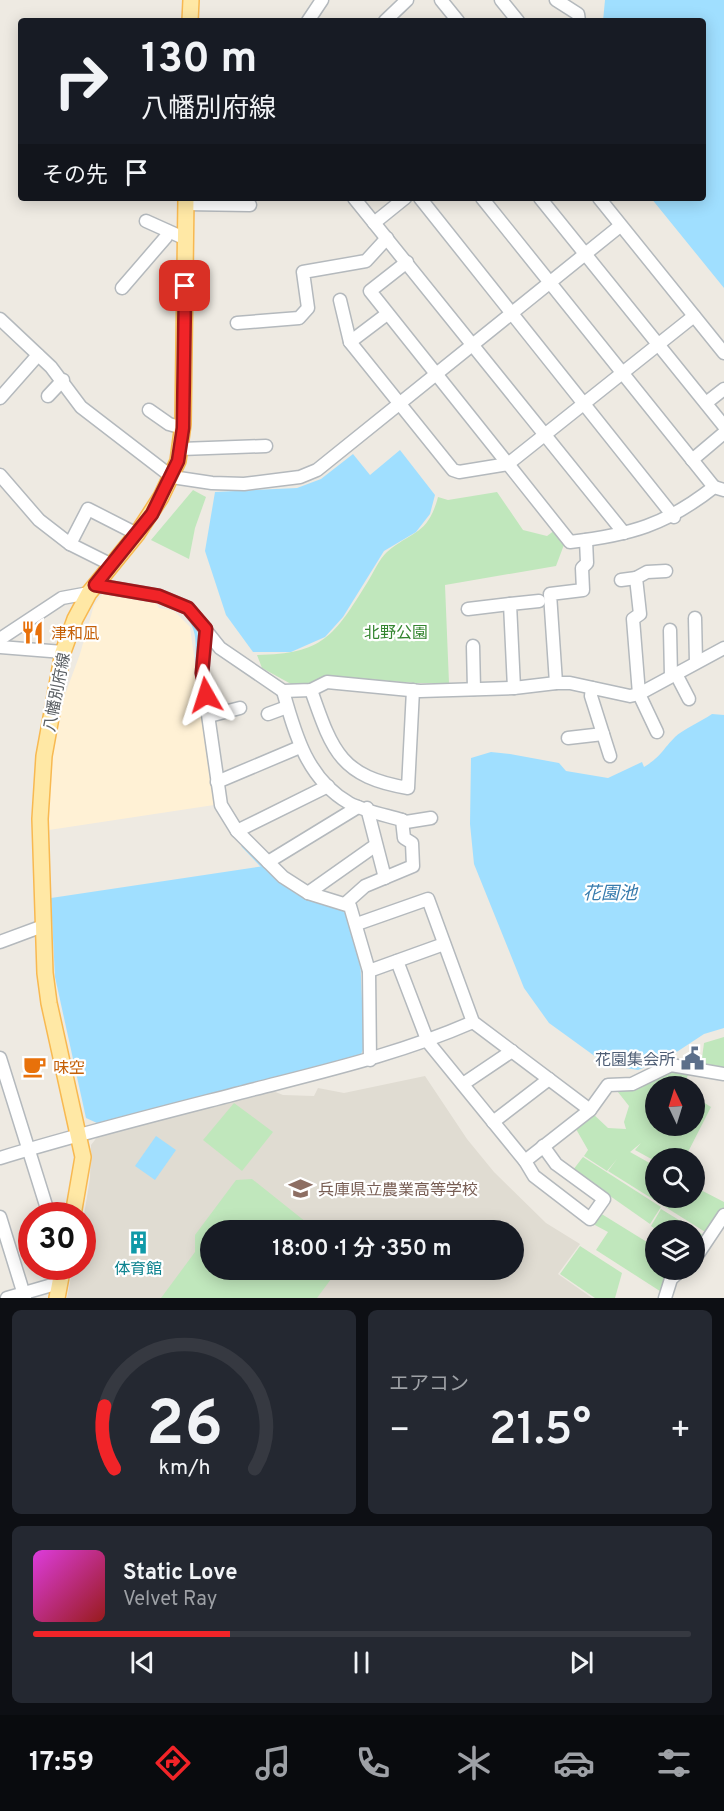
<!DOCTYPE html>
<html lang="ja">
<head>
<meta charset="utf-8">
<style>
  :root { --surface:#171b24; --page:#242831; --text:#f1f3f6; --muted:#9ea1a6; --line:#363941; --accent:#f12428 }
  body { margin:0; font-family:Overpass,"Noto Sans JP",sans-serif; background:var(--page); color:var(--text); height:100vh; display:flex; flex-direction:column; font-size:22px; white-space:nowrap }
  * { box-sizing:border-box; margin:0 }
  p { font-size:20px; color:var(--muted) }
  .icon { flex:none; width:33px; height:33px; fill:none; stroke:currentColor; stroke-width:2; stroke-linecap:round; stroke-linejoin:round }
  .map { position:relative; height:1298px; overflow:hidden }
  .details { display:flex; flex-direction:column; gap:12px; padding:12px; background:#0d0f14; flex:1 }
  .details>* { flex:none }
  .top-card { position:absolute; left:18px; top:18px; width:688px; height:183px; border-radius:6px; box-shadow:0 3px 15px #0003; background:#171b24; color:var(--text); overflow:hidden }
  .needle { width:39px; rotate:356deg }
  .fabs { position:absolute; left:645px; top:1076px; display:grid; gap:12px }
  .fabs a { display:grid; place-items:center; width:60px; height:60px; border-radius:50%; background:var(--surface); box-shadow:0 3px 15px #0003; font-size:30px }
  .speed { position:absolute; left:18px; top:1202px; display:flex; gap:12px; font-size:30px; font-weight:700; text-align:center }
  .speed>* { display:grid; place-content:center; width:78px; height:78px; border-radius:50%; background:var(--surface); box-shadow:0 3px 15px #0003; line-height:1 }
  .speed .limit { border:9px solid #d22; background:#fff; color:#111 }
  .pin { position:absolute; display:grid; place-items:center; width:51px; height:51px; color:#fff; margin:-26px; border-radius:12px; box-shadow:0 3px 9px #0006 }
  .me { position:absolute; width:66px; margin:-33px; rotate:354deg; stroke-linejoin:round; filter:drop-shadow(0 0 4px #0008) }
  .turn { display:flex; align-items:center; gap:21px; height:126px; padding:0 24px; font-size:27px }
  .turn .icon { width:78px; height:78px; stroke-width:2.5 }
  .turn b { display:block; font-size:42px; line-height:51px }
  .then { display:flex; align-items:center; height:57px; padding:0 24px; background:#0003; gap:12px; font-size:22px }
  .big { font-size:45px; font-weight:600; line-height:1.1 }
  .details .tile { flex:1; display:flex; flex-direction:column; justify-content:center; gap:9px; min-width:0; padding:0 21px; border-radius:9px; background:var(--page) }
  .details .dial { align-items:center; gap:0 }
  .dial svg { height:156px; overflow:visible; fill:none; stroke:var(--line); stroke-width:7; stroke-linecap:round; text-anchor:middle }
  .dial text { fill:var(--text); stroke:none }
  .song { display:flex; align-items:center; gap:18px }
  .cover { width:72px; height:72px; border-radius:9px; background:linear-gradient(135deg,hsl(300 70% 55%),hsl(0 70% 35%)) }
  .played { height:6px; border-radius:3px; background:linear-gradient(90deg,var(--accent) 30%,var(--line) 30%) }
  .keys { display:flex; justify-content:space-around; direction:ltr }
  .heat { display:flex; justify-content:space-between; align-items:center; font-size:33px; direction:ltr }
  .details .tiles { flex:1; display:grid; gap:12px; grid-template-columns:1fr 1fr }
  .tile:last-child { grid-column:span 2 }
  .trip { position:absolute; left:200px; top:1220px; width:324px; height:60px; border-radius:30px; background:var(--surface); box-shadow:0 3px 15px #0003; font-weight:600; line-height:60px; text-align:center }
  .dock { display:flex; height:96px; justify-content:space-around; align-items:center; background:#090b0e; color:var(--muted) }
  .dock .icon { width:42px; height:42px }
  .dock .current { color:var(--accent) }
  .dock b { font-size:27px; color:var(--text) }
  .map>svg:first-child { display:block }
  .commercial { fill:#fff1d5 }
  .education { fill:#e0dcd2; fill-rule:evenodd }
  .green { fill:#c0e7bc }
  .water { fill:#a0dfff }
  .lines { fill:none; stroke-linecap:round; stroke-linejoin:round }
  .stream { stroke:#a0dfff; stroke-width:3 }
  .minor-casing { stroke:#b4b9bd; stroke-width:15 }
  .major-casing { stroke:#f8b951; stroke-width:18 }
  .minor { stroke:#fff; stroke-width:12 }
  .major { stroke:#ffe8a5; stroke-width:15 }
  .route-casing { stroke:#9d171a; stroke-width:15 }
  .route { stroke:#f12428; stroke-width:10 }
  .labels { text-anchor:middle; stroke-width:4.5; stroke-linejoin:round; paint-order:stroke }
  .park-label { font-size:16px; fill:#348530; stroke:#fff }
  .food-label { font-size:16px; fill:#c56008; stroke:#fff; text-anchor:start }
  .street-label { font-size:16px; fill:#5a5f63; stroke:#fff }
  .service-label { font-size:16px; fill:#4e5e75; stroke:#fff; text-anchor:end }
  .education-label { font-size:16px; fill:#785e54; stroke:#fff; text-anchor:start }
  .culture-label { font-size:16px; fill:#0d838f; stroke:#fff }
  .water-label { font-size:18px; font-style:italic; fill:#367bad; stroke:#fff }
</style>
</head>
<body>
<div class="map">
<svg width="724" height="1298" viewBox="0 0 724 1298">
  <rect width="100%" height="100%" fill="#eeeae2"/>
  <path class="commercial" d="M104,592L154,599L159,608L174,611L190,627L214,805L49,830V777L63,700L80,654L94,605Z"/>
  <path class="education" d="M425,1076L467,1139L494,1172L546,1223L580,1244L558,1274L592,1298H67L73,1266H82L83,1221L90,1178L91,1145L98,1136L273,1091L283,1095L314,1096L318,1088L344,1093ZM210,1230H513V1269H210Z"/>
  <g class="green">
    <path d="M193,490L206,497L195,528L189,559L151,540Z"/>
    <path d="M497,492L523,530L547,536L555,530L565,542L556,566L445,585L449,683H415L328,676L304,685L291,684L262,668L257,655C323,654 334,636 367,583C373,574 379,559 387,552C413,530 428,535 438,497L448,500Z"/>
    <path d="M724,1037V1070L701,1066L704,1043Z"/>
    <path d="M668,1070H691L682,1086H656V1125H694L695,1097L711,1107L688,1152L693,1157L656,1158L655,1161L635,1150L641,1143L630,1152L655,1166L656,1197H694L695,1187L724,1202V1210L710,1235L608,1171L617,1159L607,1171L584,1156L588,1150L576,1129L591,1112L608,1128L626,1129L624,1122L629,1106L614,1087Z"/>
    <path d="M234,1103L273,1132L242,1171L203,1140Z"/>
    <path d="M583,1157L661,1207L650,1224L573,1170Z"/>
    <path d="M252,1179L316,1230H210V1269L341,1270L337,1271L317,1298H161L195,1252V1235L236,1180Z"/>
    <path d="M661,1209L705,1236L695,1254L694,1230H657L651,1226Z"/>
    <path d="M600,1213L655,1247L656,1269H678L663,1293L596,1250L608,1232L593,1224Z"/>
    <path d="M580,1246L622,1273L615,1298H595L560,1274Z"/>
  </g>
  <g class="water">
    <path d="M605,0H724V288L651,198H704V21H603Z"/>
    <path d="M400,450L435,495L430,514L416,532L384,551L343,617L325,637L291,652H253L226,615L205,551L215,492L297,488L321,479L353,454L370,475Z"/>
    <path d="M712,714L724,715V1028L704,1034L666,1059L638,1070L607,1065L549,1023L524,988L474,864L470,824L471,758L491,752L510,754L559,763L566,771L608,778L642,762L644,767C662,756 662,750 675,737C682,730 702,721 712,714Z"/>
    <path d="M264,866L296,894L343,908L360,954L364,1048L359,1058L97,1123L86,1118L55,977L51,898Z"/>
    <path d="M156,1136L176,1150L155,1180L135,1166Z"/>
  </g>
  <g class="lines">
    <g class="stream">
      <path d="M186,615C200,629 197,646 197,663"/>
      <path d="M217,809L233,834"/>
      <path d="M243,846L262,866"/>
    </g>
    <defs>
      <g id="minor">
        <path d="M441,0L458,21"/>
        <path d="M501,0L518,21"/>
        <path d="M556,0L578,14L579,21"/>
        <path d="M308,21L322,0"/>
        <path d="M385,21L407,0"/>
        <path d="M354,198L624,533"/>
        <path d="M420,198L674,517"/>
        <path d="M482,198L714,487"/>
        <path d="M540,198L724,426"/>
        <path d="M599,198L724,353"/>
        <path d="M186,204L250,205"/>
        <path d="M146,221L186,239"/>
        <path d="M374,223L405,198"/>
        <path d="M407,262L370,291L508,464L694,316"/>
        <path d="M122,288L166,237L167,231"/>
        <path d="M340,300L350,342L453,470L459,472L508,464L570,542C630,535 666,525 714,487L724,490"/>
        <path d="M0,319L51,367L81,407L172,477L212,483L244,484L300,477L317,470L620,226"/>
        <path d="M237,323L299,318L308,308L303,272L366,261L387,238"/>
        <path d="M350,342L387,314"/>
        <path d="M48,396L63,380"/>
        <path d="M0,398L38,355"/>
        <path d="M706,403L724,389"/>
        <path d="M149,410L169,424L183,428"/>
        <path d="M181,449L266,446"/>
        <path d="M692,460L724,433"/>
        <path d="M0,475L39,520L70,544L112,565"/>
        <path d="M70,544L88,509L137,534"/>
        <path d="M621,580L636,578"/>
        <path d="M95,585L159,596L188,608L220,648L283,691L311,690L327,682L420,691L514,688L556,683H570L630,696L639,694L724,648"/>
        <path d="M468,609L510,604"/>
        <path d="M695,618L696,662"/>
        <path d="M206,629L202,673L221,805L237,831L283,877L308,893L350,906L369,971L370,1060"/>
        <path d="M670,630L671,676"/>
        <path d="M0,639L62,598L89,593"/>
        <path d="M473,646L474,689"/>
        <path d="M0,647L63,652"/>
        <path d="M676,674L689,699"/>
        <path d="M556,683L550,594L583,590L582,568L587,563L586,540"/>
        <path d="M514,688L510,604L539,601"/>
        <path d="M592,688L591,696L610,756"/>
        <path d="M311,690C332,750 340,777 408,788L413,690"/>
        <path d="M283,691C295,734 307,779 349,803C364,811 385,815 402,820L404,838L412,843L413,866L365,886L346,903"/>
        <path d="M268,714L287,707"/>
        <path d="M209,716L240,708"/>
        <path d="M657,732L639,694L633,619L640,614L636,578L647,572L666,571"/>
        <path d="M568,738L603,734"/>
        <path d="M217,782L300,747"/>
        <path d="M367,808L385,878"/>
        <path d="M402,820L406,822L431,818"/>
        <path d="M237,831L328,786"/>
        <path d="M268,862L358,807"/>
        <path d="M308,893L376,845"/>
        <path d="M357,924L428,899L473,1022L590,1110"/>
        <path d="M0,942L43,926"/>
        <path d="M397,961L428,1042L525,1161L590,1110L608,1085L632,1084L671,1065L724,1074"/>
        <path d="M369,971L444,944"/>
        <path d="M0,1058L49,1215"/>
        <path d="M463,1084L512,1051"/>
        <path d="M493,1122L549,1079"/>
        <path d="M0,1158C84,1132 170,1111 255,1089C329,1070 402,1053 473,1022"/>
        <path d="M525,1161L534,1176L590,1219L604,1199L556,1164L543,1146"/>
        <path d="M0,1217L25,1298"/>
        <path d="M694,1260L724,1215"/>
        <path d="M7,1298L52,1285L59,1286"/>
        <path d="M665,1298L671,1279L682,1269"/>
      </g>
      <g id="major">
        <path d="M190,21L191,0"/>
        <path d="M73,1215L83,1157L49,1003L45,973L40,819L44,756L63,652L75,619L89,593L137,534L161,497L178,461L183,424L186,198"/>
        <path d="M57,1298L63,1266"/>
      </g>
    </defs>
    <use href="#minor" class="minor-casing"/>
    <use href="#major" class="major-casing"/>
    <use href="#minor" class="minor"/>
    <use href="#major" class="major"/>
  </g>
  <g class="lines">
    <defs>
      <path id="route" d="M185,286L183,428L178,461L152,514L95,585L159,596L188,608L206,629L202,673L206,695"/>
    </defs>
    <use href="#route" class="route-casing"/>
    <use href="#route" class="route"/>
  </g>
  <defs>
    <symbol id="restaurant-bare" viewBox="-9 -9 18 18"><path d="M-5-6h1v4h1v-4h1v4h1v-4h1v5L-1.5 .5V6h-2V.5L-5-1ZM5-6V6H3V1.5H1.5Q1.5-4 5-6Z" fill="#e8710a" stroke="#fff" stroke-width="2.5" paint-order="stroke"/></symbol>
    <symbol id="civic-bare" viewBox="-9 -9 18 18"><path d="M-.6-6.5H3V-4.5H.6V-3L4-1V1h2V6H-6V1h2V-1L-.6-3ZM-1.2 2.5V6h2.4V2.5Z" fill="#5c6f8a" stroke="#fff" stroke-width="2.5" paint-order="stroke"/></symbol>
    <symbol id="cafe-bare" viewBox="-9 -9 18 18"><path d="M-5.5-4.5H6V0H3Q3 3.5 0 3.5H-2.5Q-5.5 3.5-5.5 0ZM3-3.2v2h1.7v-2ZM-6 4.5H4V6H-6Z" fill="#e8710a" stroke="#fff" stroke-width="2.5" paint-order="stroke"/></symbol>
    <symbol id="school-bare" viewBox="-9 -9 18 18"><path d="M0-5L7-2L0 1L-7-2ZM-4 1L0 2.5L4 1V4Q0 6-4 4Z" fill="#8d6e63" stroke="#fff" stroke-width="2.5" paint-order="stroke"/></symbol>
    <symbol id="building-bare" viewBox="-9 -9 18 18"><path d="M-4-6H4V6H1V3H-1V6H-4ZM-2.5-4.3h1.7v1.8h-1.7ZM.8-4.3h1.7v1.8H.8ZM-2.5-1h1.7V.8h-1.7ZM.8-1h1.7V.8H.8Z" fill="#0f9aa8" stroke="#fff" stroke-width="2.5" paint-order="stroke"/></symbol>
  </defs>
  <g fill-rule="evenodd">
    <use href="#restaurant-bare" x="16" y="616" width="33" height="33"/>
    <use href="#civic-bare" x="676" y="1042" width="33" height="33"/>
    <use href="#cafe-bare" x="18" y="1050" width="33" height="33"/>
    <use href="#school-bare" x="284" y="1172" width="33" height="33"/>
    <use href="#building-bare" x="122" y="1226" width="33" height="33"/>
  </g>
  <g class="labels">
    <g class="park-label">
      <text x="396" y="638">北野公園</text>
    </g>
    <g class="food-label">
      <text x="51" y="639">津和凪</text>
      <text x="53" y="1073">味空</text>
    </g>
    <g class="street-label">
      <text transform="translate(56 692) rotate(-79)" y="6">八幡別府線</text>
    </g>
    <g class="service-label">
      <text x="675" y="1065">花園集会所</text>
    </g>
    <g class="education-label">
      <text x="318" y="1195">兵庫県立農業高等学校</text>
    </g>
    <g class="culture-label">
      <text x="138" y="1274">体育館</text>
    </g>
    <g class="water-label">
      <text x="610" y="899">花園池</text>
    </g>
  </g>
</svg>
<div class="fabs">
<a><svg class="needle" viewBox="-14 -14 28 28"><path d="M0-13l5 13h-10z" fill="#e53935"/><path d="M0 13l5-13h-10z" fill="#9ea1a6"/></svg></a>
<a><svg class="icon" aria-label="search" viewBox="0 0 24 24"><circle cx="10" cy="10" r="6"/><path d="M15 15l6 6"/></svg></a>
<a><svg class="icon" aria-label="layers" viewBox="0 0 24 24"><path d="M12 4l9 5-9 5-9-5zM3 14l9 5 9-5"/></svg></a>
</div>
<div class="speed"><div class="limit">30</div></div>
<div class="pin" style="left:185px;top:286px;background:#d93025"><svg class="icon" aria-label="arrive" viewBox="0 0 24 24"><path d="M6 21V4h12l-3 4 3 4H6"/></svg></div>
<svg class="me" style="left:206px;top:695px" viewBox="-20 -20 40 40"><path d="M0-17L14 15 0 8-14 15z" fill="#f12428" stroke="#fff" stroke-width="4"/></svg>
<div class="trip">18:00 · 1 分 · 350 m</div>
<div class="top-card">
<div class="turn"><svg class="icon" aria-label="right" viewBox="0 0 24 24"><path d="M7 20v-9h11M14 6l5 5-5 5"/></svg><div><b>130 m</b>八幡別府線</div></div>
<div class="then">その先<svg class="icon" aria-label="arrive" viewBox="0 0 24 24"><path d="M6 21V4h12l-3 4 3 4H6"/></svg></div>
</div>
</div>
<section class="details">
<div class="tiles">
<div class="tile dial"><svg viewBox="0 0 100 80">
<path d="M14 69A42 42 0 1 1 86 69"/>
<path d="M14 69A42 42 0 0 1 9 37" stroke="#f12428"/>
<text x="50" y="56" font-size="32" font-weight="700">26</text>
<text x="50" y="72" font-size="11">km/h</text>
</svg></div>
<div class="tile"><p>エアコン</p>
<div class="heat"><a>−</a><b class="big">21.5°</b><a>+</a></div>
</div>
<div class="tile">
<div class="song"><i class="cover"></i><div><b>Static Love</b><p>Velvet Ray</p></div></div>
<div class="played"></div>
<div class="keys"><svg class="icon" aria-label="previous" viewBox="0 0 24 24"><path d="M18 5L8 12l10 7zM5 5v14"/></svg><svg class="icon" aria-label="pause" viewBox="0 0 24 24"><path d="M8 5v14M16 5v14"/></svg><svg class="icon" aria-label="next" viewBox="0 0 24 24"><path d="M6 5l10 7-10 7zM19 5v14"/></svg></div>
</div>
</div>
</section>
<nav class="dock">
<b>17:59</b>
<svg class="icon current" aria-label="directions" viewBox="0 0 24 24"><path d="M12 3l9 9-9 9-9-9zM9 14v-3h6M13 9l2 2-2 2"/></svg>
<svg class="icon" aria-label="music" viewBox="0 0 24 24"><path d="M9 18V5l10-2v13"/><circle cx="6" cy="18" r="3"/><circle cx="16" cy="16" r="3"/></svg>
<svg class="icon" aria-label="phone" viewBox="0 0 24 24"><path d="M5 4h4l2 5-3 2q2 4 5 5l2-3 5 2v4C11 20 4 13 5 4z"/></svg>
<svg class="icon" aria-label="climate" viewBox="0 0 24 24"><path d="M12 3v18M4 7l16 10M4 17L20 7"/></svg>
<svg class="icon" aria-label="car" viewBox="0 0 24 24"><path d="M5 17H2v-5l4-1 3-4h7l3 4 3 1v5h-3M9 17h6M6 11h13"/><circle cx="7" cy="17" r="2"/><circle cx="17" cy="17" r="2"/></svg>
<svg class="icon" aria-label="filters" viewBox="0 0 24 24"><path d="M4 7h16M4 17h16"/><circle cx="9" cy="7" r="2"/><circle cx="15" cy="17" r="2"/></svg>
</nav>
</body>
</html>
